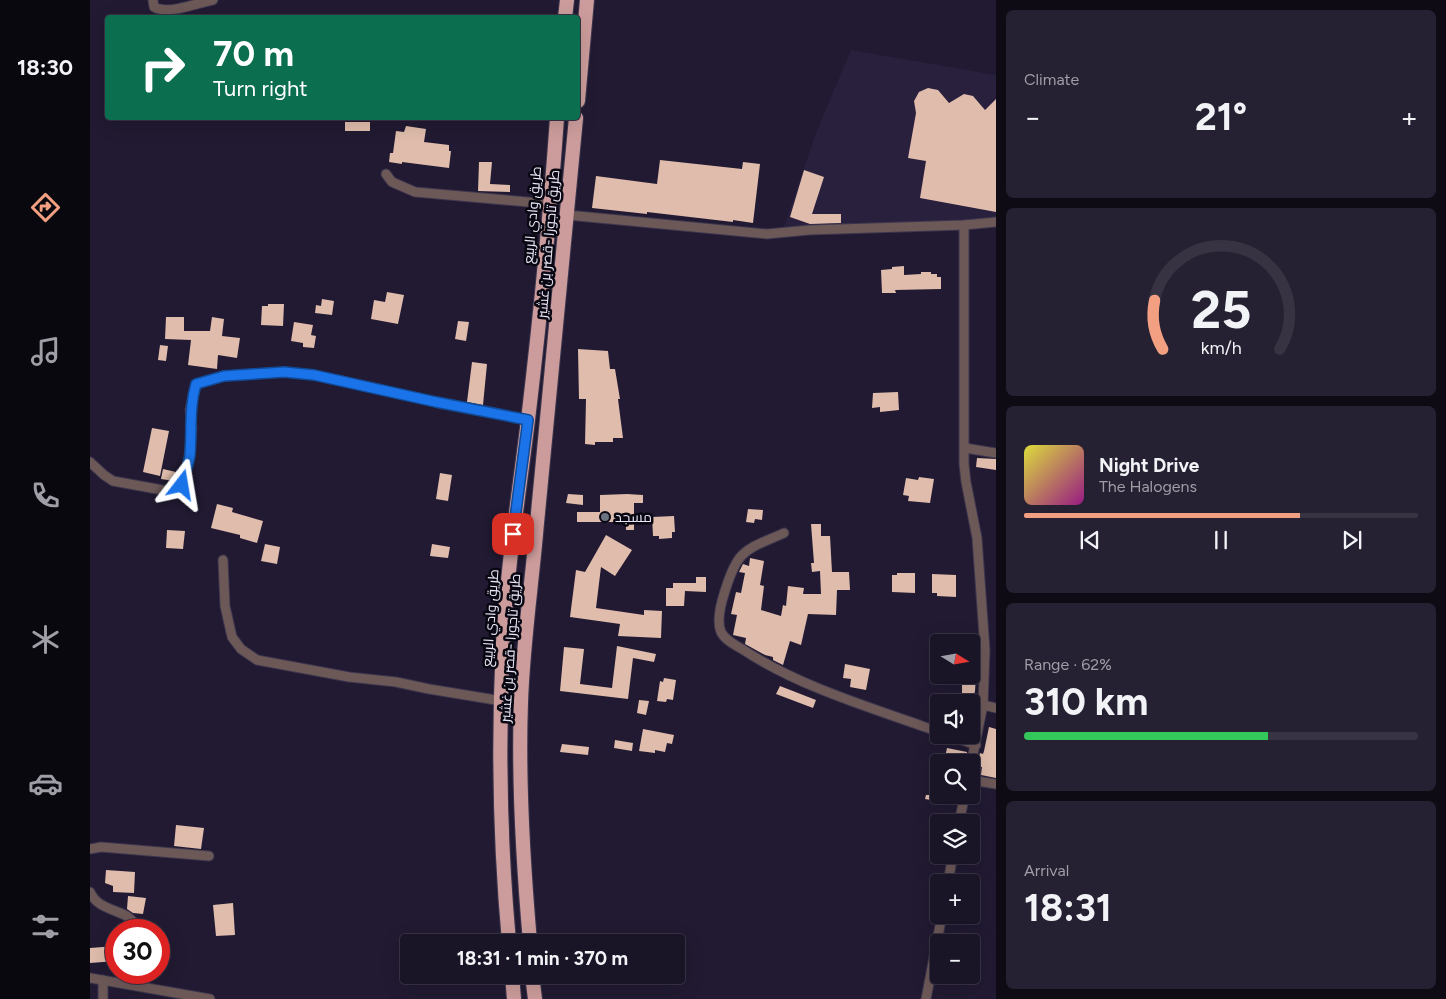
<!DOCTYPE html>
<html lang="en">
<head>
<meta charset="utf-8">
<style>
  :root { --surface:#191426; --page:#262132; --text:#f1f3f6; --muted:#9f9ea7; --line:#373343; --accent:#f2a081 }
  body { margin:0; font-family:Figtree,Cairo,sans-serif; background:var(--page); color:var(--text); height:100vh; display:flex; flex-direction:column; font-size:19px; white-space:nowrap }
  * { box-sizing:border-box; margin:0 }
  p { font-size:16px; color:var(--muted) }
  .icon { flex:none; width:28px; height:28px; fill:none; stroke:currentColor; stroke-width:2; stroke-linecap:round; stroke-linejoin:round }
  .map { position:relative; flex:1; overflow:hidden }
  .details { display:flex; flex-direction:column; gap:10px; padding:10px; background:#0e0b15; width:450px }
  .details>* { flex:none }
  .banner { position:absolute; left:15px; top:15px; width:475px; height:105px; border-radius:5px; box-shadow:0 5px 20px #0002,0 0 0 1px var(--line); background:#0b6e4f; color:#fff; overflow:hidden }
  .needle { width:32px; rotate:101deg }
  .tools { position:absolute; left:840px; top:634px; display:grid; gap:10px }
  .tools a { display:grid; place-items:center; width:50px; height:50px; border-radius:5px; background:var(--surface); box-shadow:0 5px 20px #0002,0 0 0 1px var(--line); font-size:25px }
  .speed { position:absolute; left:15px; top:919px; display:flex; gap:10px; font-size:25px; font-weight:700; text-align:center }
  .speed>* { display:grid; place-content:center; width:65px; height:65px; border-radius:50%; background:var(--surface); box-shadow:0 5px 20px #0002,0 0 0 1px var(--line); line-height:1 }
  .speed .limit { border:8px solid #d22; background:#fff; color:#111 }
  .pin { position:absolute; display:grid; place-items:center; width:42px; height:42px; color:#fff; margin:-21px; border-radius:10px; box-shadow:0 2px 8px #0006 }
  .me { position:absolute; width:55px; margin:-28px; rotate:14deg; stroke-linejoin:round; filter:drop-shadow(0 0 4px #0008) }
  .turn { display:flex; align-items:center; gap:18px; height:105px; padding:0 25px; font-size:22px }
  .turn .icon { width:65px; height:65px; stroke-width:2.5 }
  .turn b { display:block; font-size:35px; line-height:42px }
  .big { font-size:38px; font-weight:700; line-height:1.1 }
  .details .card { flex:1; display:flex; flex-direction:column; justify-content:center; gap:8px; min-width:0; padding:0 18px; border-radius:8px; background:var(--page) }
  .details .dial { align-items:center; gap:0 }
  .dial svg { height:130px; overflow:visible; fill:none; stroke:var(--line); stroke-width:7; stroke-linecap:round; text-anchor:middle }
  .dial text { fill:var(--text); stroke:none }
  .song { display:flex; align-items:center; gap:15px }
  .cover { width:60px; height:60px; border-radius:8px; background:linear-gradient(135deg,hsl(60 70% 55%),hsl(310 70% 35%)) }
  .played { height:5px; border-radius:2px; background:linear-gradient(90deg,var(--accent) 70%,var(--line) 70%) }
  .keys { display:flex; justify-content:space-around; direction:ltr }
  .heat { display:flex; justify-content:space-between; align-items:center; font-size:28px; direction:ltr }
  .charge { height:8px; border-radius:4px; background:linear-gradient(90deg,#34c759 62%,var(--line) 0) }
  .trip { position:absolute; left:310px; top:934px; width:285px; height:50px; border-radius:5px; background:var(--surface); box-shadow:0 5px 20px #0002,0 0 0 1px var(--line); font-weight:700; line-height:50px; text-align:center }
  main { display:flex; flex:1; min-height:0 }
  .tabs { display:flex; flex-direction:column; width:90px; justify-content:space-around; align-items:center; background:#0a080f; color:var(--muted) }
  .tabs .icon { width:35px; height:35px }
  .tabs .active { color:var(--accent) }
  .tabs b { font-size:22px; color:var(--text) }
  .map>svg:first-child { display:block }
  .built { fill:#29203e }
  .building { fill:#dfbcac }
  .lines { fill:none; stroke-linecap:round; stroke-linejoin:round }
  .minor-casing { stroke:#3d374e; stroke-width:11 }
  .trunk-casing { stroke:#3d374e; stroke-width:16 }
  .minor { stroke:#6d5858; stroke-width:9 }
  .trunk { stroke:#cc9c9c; stroke-width:14 }
  .route-casing { stroke:#114b97; stroke-width:12 }
  .route { stroke:#1a73e8; stroke-width:9 }
  .worship-dot { fill:#6b7280; stroke:#090711; stroke-width:2 }
  .labels { text-anchor:middle; stroke-width:5; stroke-linejoin:round; paint-order:stroke }
  .street-label { font-size:14px; fill:#eae7f7; stroke:#090711 }
  .poi-label { font-size:14px; fill:#eae7f7; stroke:#090711; text-anchor:start }
</style>
</head>
<body>
<main>
<nav class="tabs">
<b>18:30</b>
<svg class="icon active" aria-label="directions" viewBox="0 0 24 24"><path d="M12 3l9 9-9 9-9-9zM9 14v-3h6M13 9l2 2-2 2"/></svg>
<svg class="icon" aria-label="music" viewBox="0 0 24 24"><path d="M9 18V5l10-2v13"/><circle cx="6" cy="18" r="3"/><circle cx="16" cy="16" r="3"/></svg>
<svg class="icon" aria-label="phone" viewBox="0 0 24 24"><path d="M5 4h4l2 5-3 2q2 4 5 5l2-3 5 2v4C11 20 4 13 5 4z"/></svg>
<svg class="icon" aria-label="climate" viewBox="0 0 24 24"><path d="M12 3v18M4 7l16 10M4 17L20 7"/></svg>
<svg class="icon" aria-label="car" viewBox="0 0 24 24"><path d="M5 17H2v-5l4-1 3-4h7l3 4 3 1v5h-3M9 17h6M6 11h13"/><circle cx="7" cy="17" r="2"/><circle cx="17" cy="17" r="2"/></svg>
<svg class="icon" aria-label="filters" viewBox="0 0 24 24"><path d="M4 7h16M4 17h16"/><circle cx="9" cy="7" r="2"/><circle cx="15" cy="17" r="2"/></svg>
</nav>
<div class="map">
<svg width="906" height="999" viewBox="0 0 906 999">
  <rect width="100%" height="100%" fill="#211a32"/>
  <path class="built" d="M761,50L906,75V219L694,227L726,133Z"/>
  <g class="building">
    <path d="M838,88L848,90L859,103L874,94L883,96L895,110L906,99V212L830,198L836,161L818,158L826,113L824,101L829,92Z"/>
    <rect x="255" y="122" width="25" height="9"/>
    <path d="M316,126L336,129L334,142L359,145V151H361L359,168L312,162V164L299,162L300,153H303L306,131L314,132Z"/>
    <path d="M570,160L652,169L653,162L670,164L663,223L643,220V222L557,212V214L502,208L506,176L567,184Z"/>
    <path d="M389,162H402L400,184L420,185V192L388,191Z"/>
    <path d="M714,170L734,177L722,214H751V223L720,224L700,217Z"/>
    <path d="M814,266V275L831,274V272H841V274H847V277H851V289L805,290L806,293H792L791,270L802,269V267Z"/>
    <path d="M297,292L314,295L308,324L281,319L284,300L295,302Z"/>
    <path d="M232,299L244,301L242,315L225,313L226,305L231,306Z"/>
    <path d="M178,304H194L193,326L171,325L172,306H178Z"/>
    <path d="M76,317H94V331H120L122,317L134,319L132,336L150,338L147,358L128,355L127,369L98,365L101,340L75,339Z"/>
    <path d="M368,321L379,322L376,341L365,339Z"/>
    <path d="M204,322L223,325L221,335L226,336L224,348L213,347V343L201,341Z"/>
    <path d="M70,345L78,346L76,361L68,360Z"/>
    <path d="M488,349L518,351L520,369H525L530,399H528L533,438H523V442H505V445L495,444L496,399H489Z"/>
    <path d="M382,362L397,364L393,405L377,402Z"/>
    <path d="M808,392L809,410L790,412V407L782,408L783,393Z"/>
    <path d="M62,428L79,431L70,476L53,472Z"/>
    <path d="M887,458L906,459V470L886,467Z"/>
    <path d="M73,469L86,472L84,481L71,479Z"/>
    <path d="M350,473L362,475L358,501L346,499Z"/>
    <path d="M829,477L844,479L840,503L818,501L819,496L813,495L816,478L828,480Z"/>
    <path d="M478,494L493,495V505L476,503Z"/>
    <path d="M537,494L553,495V503H544V530H536V522H487V512H510V495Z"/>
    <path d="M127,504L143,508L142,512L173,521L167,543L150,538V535L121,528Z"/>
    <path d="M658,509L673,510L672,520L665,519L664,523L656,522Z"/>
    <path d="M584,516L585,532H582V538L569,539V536H563L562,517Z"/>
    <path d="M721,524H731V536H740L742,572H759L760,590H747L746,615L718,614L711,645L700,641L693,665L683,660V657L675,655L655,644L656,638L643,635L647,615L641,614L646,592L651,593L655,573L649,572L653,564L659,566L660,558L674,561L670,585L674,586L671,610L691,616L693,605L696,606L698,586L714,588L713,594H731L730,571L722,572L721,563H724Z"/>
    <path d="M77,530L95,531L93,549L76,548Z"/>
    <path d="M516,535L542,550L525,576L511,567L506,608L554,615V610L572,611L571,638L528,636L530,624L480,617L486,570L495,572Z"/>
    <path d="M175,544L190,547L187,564L171,561Z"/>
    <path d="M342,544L360,547L358,558L340,556Z"/>
    <path d="M807,573H825V593L802,592V575H807Z"/>
    <path d="M842,574L866,575V597L847,596V593H842Z"/>
    <path d="M606,577H616V592L595,591L594,606H576V588H583V583H606Z"/>
    <path d="M527,646L566,654L564,662L543,658L538,699L470,691L474,647L494,649L490,684L522,688Z"/>
    <path d="M755,664L780,669L776,690L760,687L761,679L753,678Z"/>
    <path d="M872,675H886L885,691L882,702H868L870,693H872Z"/>
    <path d="M574,678L586,680L583,700L577,699L576,702L567,701L570,681L573,682Z"/>
    <path d="M690,686L726,700L723,708L686,694Z"/>
    <path d="M549,700L559,701L556,715L547,713Z"/>
    <path d="M899,727L906,729V778L891,775L892,767L887,766L890,753L893,754L894,751Z"/>
    <path d="M553,729L584,735L582,744L577,743L575,752L565,750V753L549,751Z"/>
    <path d="M525,740L543,743L542,751L524,748Z"/>
    <path d="M472,744L499,747L498,755L470,752Z"/>
    <path d="M857,748L877,752L875,762H854Z"/>
    <path d="M836,795H865L863,804L835,799Z"/>
    <path d="M86,825L114,828L111,849L84,846Z"/>
    <path d="M16,870L45,872L44,893L23,892V886L15,883Z"/>
    <path d="M38,896L56,898L53,914L43,913L37,909Z"/>
    <path d="M143,903L145,935L126,936L123,905Z"/>
    <path d="M26,946V961L0,963V948Z"/>
  </g>
  <g class="lines">
    <defs>
      <g id="minor">
        <path d="M63,0L64,7C78,15 107,3 123,0"/>
        <path d="M296,174L302,182L325,192L461,204"/>
        <path d="M477,215L677,234L719,230L874,225L906,222"/>
        <path d="M874,225V464L876,482L887,538L895,650L893,705L881,764"/>
        <path d="M875,448L906,453"/>
        <path d="M0,462L14,475L23,481L78,491L88,489L92,485L99,457L102,428L100,410L106,384L134,376L194,372L225,375L346,402L438,420"/>
        <path d="M694,533C656,550 648,548 635,591C631,603 626,620 631,632C635,640 645,645 652,649C711,688 783,708 849,732"/>
        <path d="M133,560L135,606L142,637L151,649L167,660L259,677L306,682L339,689L412,701"/>
        <path d="M893,705L906,708"/>
        <path d="M858,735L886,745"/>
        <path d="M881,780L906,784"/>
        <path d="M869,822L875,795"/>
        <path d="M0,849L11,847L119,856"/>
        <path d="M858,882L863,855"/>
        <path d="M0,892C10,915 42,907 47,930"/>
        <path d="M49,972L50,986"/>
        <path d="M0,978L120,999"/>
        <path d="M13,999V980"/>
        <path d="M836,999L852,915"/>
      </g>
      <g id="trunk">
        <path d="M475,18L477,0"/>
        <path d="M488,101L497,0"/>
        <path d="M419,942C410,843 408,743 413,643C417,568 429,494 438,420C450,319 460,218 467,118"/>
        <path d="M440,942C433,862 428,782 431,702C433,642 442,583 447,523C460,388 473,253 486,118"/>
        <path d="M422,975L424,999"/>
        <path d="M442,975L445,999"/>
      </g>
    </defs>
    <use href="#minor" class="minor-casing"/>
    <use href="#trunk" class="trunk-casing"/>
    <use href="#minor" class="minor"/>
    <use href="#trunk" class="trunk"/>
  </g>
  <g class="lines">
    <defs>
      <path id="route" d="M92,485C94,475 99,465 100,454C102,430 99,407 106,384L134,376L194,372L224,375L346,402L438,420L423,534"/>
    </defs>
    <use href="#route" class="route-casing"/>
    <use href="#route" class="route"/>
  </g>
  <circle class="worship-dot" cx="515" cy="517" r="5"/>
  <g class="labels">
    <g class="street-label">
      <text transform="translate(442 215) rotate(-85)" y="5">طريق وادي الربيع</text>
      <text transform="translate(458 244) rotate(-85)" y="5">طريق تاجورا -قصر بن غشير</text>
      <text transform="translate(400 618) rotate(-86)" y="5">طريق وادي الربيع</text>
      <text transform="translate(420 648) rotate(-86)" y="5">طريق تاجورا -قصر بن غشير</text>
    </g>
    <g class="poi-label">
      <text x="525" y="522">مسجد</text>
    </g>
  </g>
</svg>
<div class="tools">
<a><svg class="needle" viewBox="-14 -14 28 28"><path d="M0-13l5 13h-10z" fill="#e53935"/><path d="M0 13l5-13h-10z" fill="#9f9ea7"/></svg></a>
<a><svg class="icon" aria-label="sound" viewBox="0 0 24 24"><path d="M4 9h4l5-4v14l-5-4H4zM17 9q2 3 0 6"/></svg></a>
<a><svg class="icon" aria-label="search" viewBox="0 0 24 24"><circle cx="10" cy="10" r="6"/><path d="M15 15l6 6"/></svg></a>
<a><svg class="icon" aria-label="layers" viewBox="0 0 24 24"><path d="M12 4l9 5-9 5-9-5zM3 14l9 5 9-5"/></svg></a>
<a>+</a>
<a>−</a>
</div>
<div class="speed"><div class="limit">30</div></div>
<div class="pin" style="left:423px;top:534px;background:#d93025"><svg class="icon" aria-label="arrive" viewBox="0 0 24 24"><path d="M6 21V4h12l-3 4 3 4H6"/></svg></div>
<svg class="me" style="left:92px;top:485px" viewBox="-20 -20 40 40"><path d="M0-17L14 15 0 8-14 15z" fill="#1a73e8" stroke="#fff" stroke-width="4"/></svg>
<div class="trip">18:31 · 1 min · 370 m</div>
<div class="banner">
<div class="turn"><svg class="icon" aria-label="right" viewBox="0 0 24 24"><path d="M7 20v-9h11M14 6l5 5-5 5"/></svg><div><b>70 m</b>Turn right</div></div>
</div>
</div>
<section class="details">
<div class="card"><p>Climate</p>
<div class="heat"><a>−</a><b class="big">21°</b><a>+</a></div>
</div>
<div class="card dial"><svg viewBox="0 0 100 80">
<path d="M14 69A42 42 0 1 1 86 69"/>
<path d="M14 69A42 42 0 0 1 9 39" stroke="#f2a081"/>
<text x="50" y="56" font-size="32" font-weight="700">25</text>
<text x="50" y="72" font-size="11">km/h</text>
</svg></div>
<div class="card">
<div class="song"><i class="cover"></i><div><b>Night Drive</b><p>The Halogens</p></div></div>
<div class="played"></div>
<div class="keys"><svg class="icon" aria-label="previous" viewBox="0 0 24 24"><path d="M18 5L8 12l10 7zM5 5v14"/></svg><svg class="icon" aria-label="pause" viewBox="0 0 24 24"><path d="M8 5v14M16 5v14"/></svg><svg class="icon" aria-label="next" viewBox="0 0 24 24"><path d="M6 5l10 7-10 7zM19 5v14"/></svg></div>
</div>
<div class="card"><p>Range · 62%</p><b class="big">310 km</b><div class="charge"></div></div>
<div class="card"><p>Arrival</p><b class="big">18:31</b></div>
</section>
</main>
</body>
</html>
